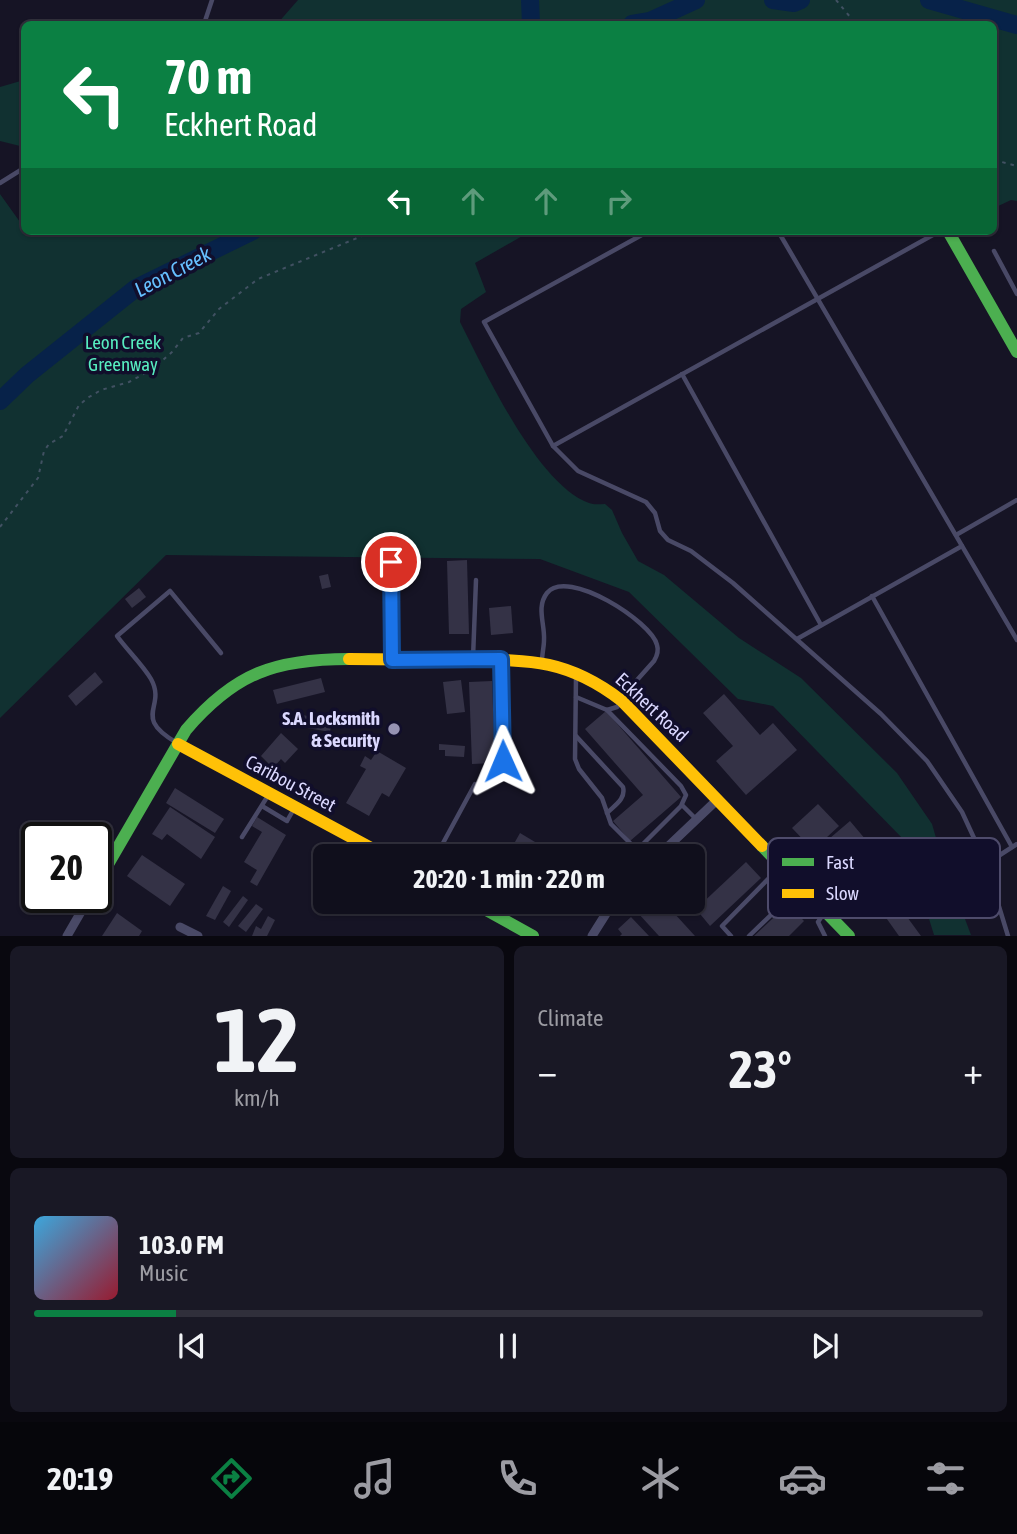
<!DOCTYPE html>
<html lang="en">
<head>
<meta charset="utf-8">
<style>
  :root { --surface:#100f1c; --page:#191825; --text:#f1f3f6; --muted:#9c9ca3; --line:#302f3b; --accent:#0b8043 }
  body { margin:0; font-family:"Asap Condensed",sans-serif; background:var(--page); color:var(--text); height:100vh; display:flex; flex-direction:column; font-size:26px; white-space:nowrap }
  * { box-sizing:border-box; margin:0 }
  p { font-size:23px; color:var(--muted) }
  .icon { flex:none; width:38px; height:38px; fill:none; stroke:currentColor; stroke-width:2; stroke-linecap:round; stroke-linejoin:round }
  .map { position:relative; height:936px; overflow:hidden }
  .panel { display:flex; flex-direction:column; gap:10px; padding:10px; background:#09080f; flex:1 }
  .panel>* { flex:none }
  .hud { position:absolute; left:21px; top:21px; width:976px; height:214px; border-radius:10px; box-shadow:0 2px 5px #0004,0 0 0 2px var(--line); background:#0b8043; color:#fff; overflow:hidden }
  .speed { position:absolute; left:21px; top:822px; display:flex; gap:14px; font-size:35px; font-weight:700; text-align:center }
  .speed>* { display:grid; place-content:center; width:91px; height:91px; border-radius:50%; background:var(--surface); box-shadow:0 2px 5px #0004,0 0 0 2px var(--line); line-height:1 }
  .speed .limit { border:4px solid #111; border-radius:10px; background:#fff; color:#111 }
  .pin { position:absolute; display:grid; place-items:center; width:60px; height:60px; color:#fff; margin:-30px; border:4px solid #fff; border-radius:50%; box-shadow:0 2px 7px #0007 }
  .me { position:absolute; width:77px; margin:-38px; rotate:359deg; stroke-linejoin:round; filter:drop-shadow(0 0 5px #0008) }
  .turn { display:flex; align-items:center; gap:24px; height:147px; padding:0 28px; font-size:32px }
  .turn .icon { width:91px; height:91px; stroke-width:2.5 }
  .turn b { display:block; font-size:49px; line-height:60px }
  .lanes { display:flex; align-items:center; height:66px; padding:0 28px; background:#0003; justify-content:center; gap:35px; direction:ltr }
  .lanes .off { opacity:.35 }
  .big { font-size:52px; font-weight:700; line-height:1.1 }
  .panel .card { flex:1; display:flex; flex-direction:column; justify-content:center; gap:10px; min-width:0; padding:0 24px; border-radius:10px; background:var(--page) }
  .panel .dial { align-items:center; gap:0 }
  .dial b { font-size:91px; line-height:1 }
  .song { display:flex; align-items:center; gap:21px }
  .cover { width:84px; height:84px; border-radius:10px; background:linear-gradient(135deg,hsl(200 70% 55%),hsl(350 70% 35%)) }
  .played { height:7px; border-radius:4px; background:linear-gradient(90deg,var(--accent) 15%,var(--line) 15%) }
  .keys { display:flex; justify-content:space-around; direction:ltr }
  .heat { display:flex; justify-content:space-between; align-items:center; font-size:38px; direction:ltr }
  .panel .tiles { flex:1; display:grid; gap:10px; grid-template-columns:1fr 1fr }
  .card:last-child { grid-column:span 2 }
  .trip { position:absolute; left:313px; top:844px; width:392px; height:70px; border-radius:10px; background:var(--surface); box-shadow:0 2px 5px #0004,0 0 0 2px var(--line); font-weight:700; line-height:70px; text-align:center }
  .dock { display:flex; height:112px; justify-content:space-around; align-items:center; background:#06060b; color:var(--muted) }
  .dock .icon { width:49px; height:49px }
  .dock .on { color:var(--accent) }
  .dock b { font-size:32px; color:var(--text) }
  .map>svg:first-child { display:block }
  .green { fill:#113131 }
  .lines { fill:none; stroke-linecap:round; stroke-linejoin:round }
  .river { stroke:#072249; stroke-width:18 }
  .building { fill:#343246 }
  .path { stroke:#415162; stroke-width:2; stroke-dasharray:3.5 5; stroke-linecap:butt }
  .lane { stroke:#494966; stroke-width:4.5 }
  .street { stroke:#494966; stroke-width:9 }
  .fast { stroke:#4caf50; stroke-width:12 }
  .slow { stroke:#ffc107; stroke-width:12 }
  .route-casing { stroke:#114b97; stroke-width:18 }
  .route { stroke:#1a73e8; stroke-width:12 }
  .poi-dot { fill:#9693b3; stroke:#110e2b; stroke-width:2.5 }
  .labels { text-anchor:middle; stroke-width:7; stroke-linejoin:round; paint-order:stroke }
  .park-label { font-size:19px; fill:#57edc0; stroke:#110e2b }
  .street-label { font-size:19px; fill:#dbd8ff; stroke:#110e2b }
  .poi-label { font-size:19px; font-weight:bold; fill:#dbd8ff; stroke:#110e2b; text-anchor:end }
  .water-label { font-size:21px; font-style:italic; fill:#66c0ff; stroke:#110e2b }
  .key { fill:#110e2b; stroke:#4e4b6b; stroke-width:2 }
  .key-label { font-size:19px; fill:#dbd8ff }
</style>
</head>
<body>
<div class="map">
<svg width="1017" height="936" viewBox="0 0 1017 936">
  <rect width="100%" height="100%" fill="#161425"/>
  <g class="green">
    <path d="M298,0H1017V201L1011,200L994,208V24H277Z"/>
    <path d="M24,80V147L0,141V87Z"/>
    <path d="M0,194L20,222L24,219V231H531L475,263L486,292L461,309L460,322C485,371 537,484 589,503C594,505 600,504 605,504L612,510L622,533L638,561L664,575L739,638L801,678L897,773L932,824L941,855L971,935H934L905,841L773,706L738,699L629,592L540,559L166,555L0,718Z"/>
  </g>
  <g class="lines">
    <g class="river">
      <path d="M530,0L531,24"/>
      <path d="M773,0L794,3L801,0"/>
      <path d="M929,0L1017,25"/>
      <path d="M632,24L650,21L696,0"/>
      <path d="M0,401L27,375L136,288L253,231"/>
    </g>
  </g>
  <g class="building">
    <path d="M467,560L469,634H449L447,561Z"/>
    <path d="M328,574L331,587L322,589L319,576Z"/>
    <path d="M139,588L146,597L132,608L125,599Z"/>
    <path d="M511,606L513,633L491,635L489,608Z"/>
    <path d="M95,672L103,682L76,706L68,696Z"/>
    <path d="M321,678L325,692L277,704L273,690Z"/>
    <path d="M461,680L465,712L447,714L443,682Z"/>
    <path d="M492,681L495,763L472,764L469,682Z"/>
    <path d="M724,694L760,735L773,723L797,750L746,795L716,761L733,746L703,713Z"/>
    <path d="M606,711L681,797L630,841L613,821L643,795L585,729Z"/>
    <path d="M298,714L332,721L330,732L296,726Z"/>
    <path d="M281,733L298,749L285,763L281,759L273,768L261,756Z"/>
    <path d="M439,744L465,746L464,757L445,756V750H439Z"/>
    <path d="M377,751L406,768L389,797L382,793L369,816L346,803L366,769L360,766L365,756L371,760Z"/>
    <path d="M175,788L224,819L215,833L166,803Z"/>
    <path d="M818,804L839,826L813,850L792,828Z"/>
    <path d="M170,807L215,837L201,859L167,834L162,840L152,834Z"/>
    <path d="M257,817L286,835L257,886L250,882L257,870L244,862L262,832L252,826Z"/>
    <path d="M850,821L871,846L833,879L819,862L823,858L816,850Z"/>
    <path d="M520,833L550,851L547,856H507Z"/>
    <path d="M142,855L185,884L170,906L127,876Z"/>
    <path d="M746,862L761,878L710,926L696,909Z"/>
    <path d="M223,886L231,891L215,920L206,916Z"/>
    <path d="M891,895L921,936H899L877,905Z"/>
    <path d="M243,896L248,900L229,927L223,922Z"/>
    <path d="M369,901H396L390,913Z"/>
    <path d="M650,901H663L695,936H659L638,913Z"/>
    <path d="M256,904L263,909L246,932L238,926Z"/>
    <path d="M788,904L804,921L789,936H754Z"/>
    <path d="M117,913L142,931L139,936H102Z"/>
    <path d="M268,916L275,920L267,936H252L256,926L261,929Z"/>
    <path d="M631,917L649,936H620L622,934L618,929Z"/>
  </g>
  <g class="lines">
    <g class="path">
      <path d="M836,0L856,24"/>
      <path d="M994,160L1017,166"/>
      <path d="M0,527L38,478L44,451L49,444L63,436L79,405L89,397L101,390L129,382L153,369L172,352L183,338L199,333L219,309L258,279L374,231"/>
    </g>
    <g class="lane">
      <path d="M204,24L212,0"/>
      <path d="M0,183L24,168"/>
      <path d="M649,231L484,322L553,446L578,471L646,502L655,513L660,531L668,540L691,551L733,583L881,714L927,761L962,812L986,864L1008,936"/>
      <path d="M778,231L1017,640"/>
      <path d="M994,251L1017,294"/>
      <path d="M682,374L821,625"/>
      <path d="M553,446L940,231"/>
      <path d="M956,535L1017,500"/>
      <path d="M872,596L1012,847"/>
      <path d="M797,639L962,546"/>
      <path d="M473,658L476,580"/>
      <path d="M501,661L503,761"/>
      <path d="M542,661C542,654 544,647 544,640C545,624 536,607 547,593C567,567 652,622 657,645C659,651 657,656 654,661L621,698"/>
      <path d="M576,676L575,759L579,769L602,798L611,824L635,848H648L655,856"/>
      <path d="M576,697L607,710L617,707L622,701"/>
      <path d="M607,710L681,786L686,795L681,806L639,848"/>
      <path d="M576,736L623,787C626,799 615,805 607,813"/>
      <path d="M177,743C131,716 167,708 151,679C143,665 127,650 117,636L170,591L221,653"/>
      <path d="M682,805L696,819"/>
      <path d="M262,806L287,821L295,807"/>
      <path d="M242,837L269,794"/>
      <path d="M436,856L475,784"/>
      <path d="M986,864L1017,844"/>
      <path d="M824,913L818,922L825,936"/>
      <path d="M731,936L722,926L781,866"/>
      <path d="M749,936L799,888"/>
    </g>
    <g class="street">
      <path d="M391,562L392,660"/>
      <path d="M658,856L718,799"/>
      <path d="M180,927L198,936"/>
      <path d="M67,936L89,898"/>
      <path d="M592,936L614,901"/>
    </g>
    <g class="fast">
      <path d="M948,231L1017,352"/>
      <path d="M762,846L849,936"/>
      <path d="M96,885L186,730C235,673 275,659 349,659"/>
      <path d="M470,901L533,936"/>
    </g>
    <g class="slow">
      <path d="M349,659C385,659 421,660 458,660C526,660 565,657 622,701L762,846"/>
      <path d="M178,744L386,856"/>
    </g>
  </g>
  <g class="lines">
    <defs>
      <path id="route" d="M391,562L392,660L501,659L503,761"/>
    </defs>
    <use href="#route" class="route-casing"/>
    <use href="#route" class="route"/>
  </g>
  <circle class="poi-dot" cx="394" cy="729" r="7"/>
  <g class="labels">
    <g class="park-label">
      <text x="123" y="349">Leon Creek<tspan x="123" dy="22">Greenway</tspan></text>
    </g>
    <g class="street-label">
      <text transform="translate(652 707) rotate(43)" y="7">Eckhert Road</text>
      <text transform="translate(291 783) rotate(28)" y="7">Caribou Street</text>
    </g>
    <g class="poi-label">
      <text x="380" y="725">S.A. Locksmith<tspan x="380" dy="22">&amp; Security</tspan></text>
    </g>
    <g class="water-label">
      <text transform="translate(173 272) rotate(-28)" y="7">Leon Creek</text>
    </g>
  </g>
  <rect x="768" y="838" width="232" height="80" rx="10" class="key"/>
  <rect x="782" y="858" width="32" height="8" fill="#4caf50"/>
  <rect x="782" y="889" width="32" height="9" fill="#ffc107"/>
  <g class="key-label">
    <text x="826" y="869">Fast</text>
    <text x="826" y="900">Slow</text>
  </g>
</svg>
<div class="speed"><div class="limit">20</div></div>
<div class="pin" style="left:391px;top:562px;background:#d93025"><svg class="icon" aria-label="arrive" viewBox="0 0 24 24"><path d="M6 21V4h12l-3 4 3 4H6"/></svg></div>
<svg class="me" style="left:503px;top:761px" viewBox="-20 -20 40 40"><path d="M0-17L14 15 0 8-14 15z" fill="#1a73e8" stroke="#fff" stroke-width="4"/></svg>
<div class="trip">20:20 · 1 min · 220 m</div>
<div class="hud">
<div class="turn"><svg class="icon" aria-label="left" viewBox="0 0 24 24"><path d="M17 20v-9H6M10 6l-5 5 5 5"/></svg><div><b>70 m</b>Eckhert Road</div></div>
<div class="lanes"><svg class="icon" aria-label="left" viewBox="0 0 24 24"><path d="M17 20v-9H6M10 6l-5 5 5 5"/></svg><svg class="icon off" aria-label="ahead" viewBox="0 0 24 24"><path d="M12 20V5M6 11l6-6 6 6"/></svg><svg class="icon off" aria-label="ahead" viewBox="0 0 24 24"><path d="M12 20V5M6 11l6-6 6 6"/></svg><svg class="icon off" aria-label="right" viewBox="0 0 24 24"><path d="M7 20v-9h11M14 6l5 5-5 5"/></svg></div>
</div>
</div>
<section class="panel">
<div class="tiles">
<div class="card dial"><b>12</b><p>km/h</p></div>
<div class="card"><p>Climate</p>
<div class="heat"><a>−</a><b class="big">23°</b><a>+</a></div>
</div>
<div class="card">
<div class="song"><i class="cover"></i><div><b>103.0 FM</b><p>Music</p></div></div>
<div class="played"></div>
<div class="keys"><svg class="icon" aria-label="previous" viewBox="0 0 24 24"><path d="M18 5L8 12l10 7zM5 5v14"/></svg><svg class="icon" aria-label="pause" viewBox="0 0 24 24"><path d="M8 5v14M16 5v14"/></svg><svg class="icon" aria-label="next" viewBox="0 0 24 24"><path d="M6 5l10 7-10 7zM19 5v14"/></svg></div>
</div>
</div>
</section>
<nav class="dock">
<b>20:19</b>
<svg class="icon on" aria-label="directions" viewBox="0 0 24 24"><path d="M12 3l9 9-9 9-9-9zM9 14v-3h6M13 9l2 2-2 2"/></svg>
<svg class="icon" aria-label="music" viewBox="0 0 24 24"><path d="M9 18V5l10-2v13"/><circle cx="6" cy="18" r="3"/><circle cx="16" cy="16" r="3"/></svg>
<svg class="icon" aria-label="phone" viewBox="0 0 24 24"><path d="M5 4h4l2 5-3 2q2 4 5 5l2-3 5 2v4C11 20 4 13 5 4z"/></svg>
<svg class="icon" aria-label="climate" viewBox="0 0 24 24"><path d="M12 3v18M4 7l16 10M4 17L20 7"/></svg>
<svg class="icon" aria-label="car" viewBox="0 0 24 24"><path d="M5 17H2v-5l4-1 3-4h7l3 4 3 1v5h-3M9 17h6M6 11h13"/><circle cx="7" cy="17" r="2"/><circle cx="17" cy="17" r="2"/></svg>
<svg class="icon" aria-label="filters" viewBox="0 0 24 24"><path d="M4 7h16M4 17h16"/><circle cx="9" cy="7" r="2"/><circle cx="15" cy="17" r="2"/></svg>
</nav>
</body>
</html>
